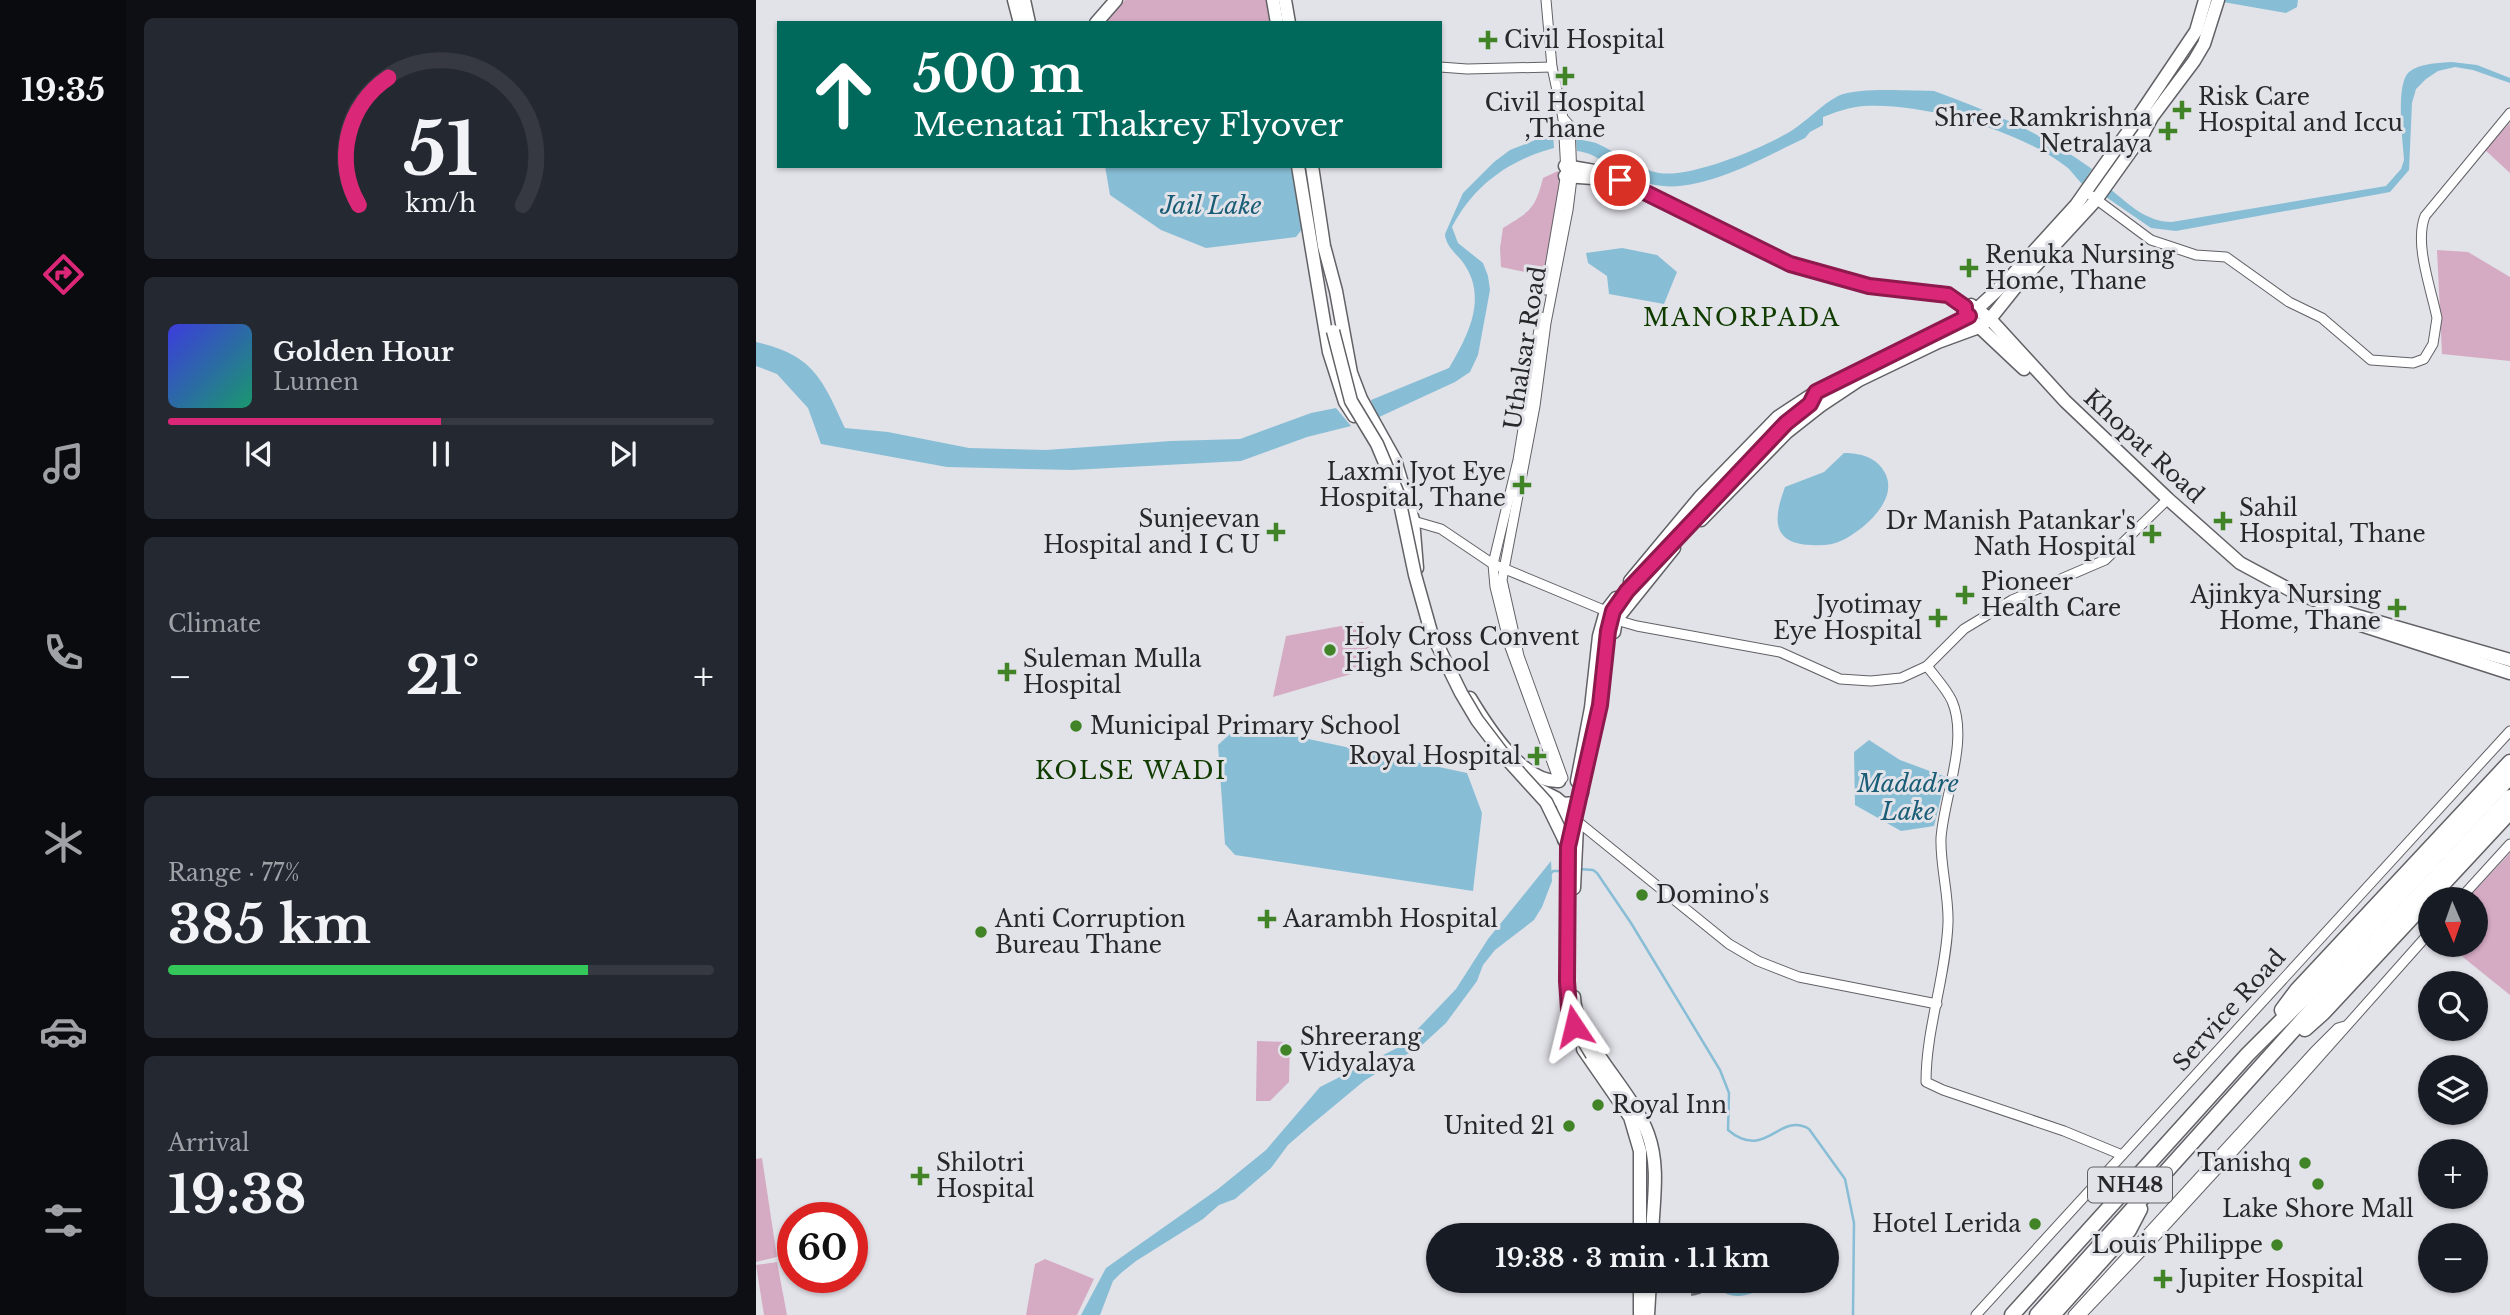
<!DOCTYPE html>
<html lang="en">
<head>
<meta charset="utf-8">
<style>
  :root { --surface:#171b24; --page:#242831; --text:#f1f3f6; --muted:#9ea1a6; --line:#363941; --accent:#db2777 }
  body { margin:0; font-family:"Libre Baskerville",serif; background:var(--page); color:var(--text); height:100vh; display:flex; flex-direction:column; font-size:26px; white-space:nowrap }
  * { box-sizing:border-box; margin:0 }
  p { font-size:23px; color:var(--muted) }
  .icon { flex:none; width:38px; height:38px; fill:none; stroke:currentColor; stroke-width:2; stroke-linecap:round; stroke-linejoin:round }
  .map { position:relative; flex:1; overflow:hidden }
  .details { display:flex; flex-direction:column; gap:18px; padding:18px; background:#0d0f14; width:630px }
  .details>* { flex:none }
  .banner { position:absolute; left:21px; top:21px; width:665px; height:147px; border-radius:0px; box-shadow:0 2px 5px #0004; background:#00695c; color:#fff; overflow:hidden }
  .needle { width:46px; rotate:178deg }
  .buttons { position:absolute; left:1662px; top:887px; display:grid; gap:14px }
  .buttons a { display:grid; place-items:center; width:70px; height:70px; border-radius:50%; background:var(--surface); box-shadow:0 2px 5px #0004; font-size:35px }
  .speed { position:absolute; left:21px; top:1202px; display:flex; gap:14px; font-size:35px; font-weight:700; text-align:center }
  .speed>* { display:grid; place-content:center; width:91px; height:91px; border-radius:50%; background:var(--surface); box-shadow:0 2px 5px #0004; line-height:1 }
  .speed .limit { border:10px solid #d22; background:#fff; color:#111 }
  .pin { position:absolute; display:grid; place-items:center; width:60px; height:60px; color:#fff; margin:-30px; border:4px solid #fff; border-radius:50%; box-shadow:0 2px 7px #0007 }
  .me { position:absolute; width:77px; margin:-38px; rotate:350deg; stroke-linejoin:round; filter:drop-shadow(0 0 5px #0008) }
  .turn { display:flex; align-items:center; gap:24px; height:147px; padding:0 21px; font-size:32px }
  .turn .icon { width:91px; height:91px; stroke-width:2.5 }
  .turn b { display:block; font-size:49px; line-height:60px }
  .big { font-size:52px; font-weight:700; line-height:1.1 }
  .details .card { flex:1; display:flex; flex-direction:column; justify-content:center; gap:10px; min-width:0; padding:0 24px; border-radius:10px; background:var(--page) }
  .details .dial { align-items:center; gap:0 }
  .dial svg { height:182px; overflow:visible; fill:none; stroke:var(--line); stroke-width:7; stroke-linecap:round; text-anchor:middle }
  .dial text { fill:var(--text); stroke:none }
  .song { display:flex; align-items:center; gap:21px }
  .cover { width:84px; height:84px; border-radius:10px; background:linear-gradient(135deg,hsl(240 70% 55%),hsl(160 70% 35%)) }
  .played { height:7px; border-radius:4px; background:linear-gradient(90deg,var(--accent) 50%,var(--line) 50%) }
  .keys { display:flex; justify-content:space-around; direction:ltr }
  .heat { display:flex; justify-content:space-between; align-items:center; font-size:38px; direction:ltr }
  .charge { height:10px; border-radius:5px; background:linear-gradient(90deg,#34c759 77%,var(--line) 0) }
  .trip { position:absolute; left:670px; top:1223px; width:413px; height:70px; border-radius:35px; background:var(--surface); box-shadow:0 2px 5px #0004; font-weight:700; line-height:70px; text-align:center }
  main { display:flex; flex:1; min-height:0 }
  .tabs { display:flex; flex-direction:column; width:126px; justify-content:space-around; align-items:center; background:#090b0e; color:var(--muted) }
  .tabs .icon { width:49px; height:49px }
  .tabs .selected { color:var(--accent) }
  .tabs b { font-size:32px; color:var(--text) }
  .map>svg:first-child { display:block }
  .green { fill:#d5abc3 }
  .water { fill:#88bed5 }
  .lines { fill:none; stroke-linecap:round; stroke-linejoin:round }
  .stream { stroke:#88bed5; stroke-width:2.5 }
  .minor-casing { stroke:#616166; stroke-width:11 }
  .major-casing { stroke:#616166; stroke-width:15 }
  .highway-casing { stroke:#616166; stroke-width:17 }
  .minor { stroke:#fff; stroke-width:9 }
  .major { stroke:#fff; stroke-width:12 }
  .highway { stroke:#fff; stroke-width:14 }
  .rail { stroke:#78787d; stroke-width:2.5; stroke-dasharray:10 5; stroke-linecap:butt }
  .major-bridge-casing { stroke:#616166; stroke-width:15; stroke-linecap:butt }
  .major-bridge { stroke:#fff; stroke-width:12 }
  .route-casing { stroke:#8e194d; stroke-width:18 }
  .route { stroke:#db2777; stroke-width:12 }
  .poi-dot { fill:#408427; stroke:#e2e2e9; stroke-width:2.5 }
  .labels { text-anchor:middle; stroke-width:6; stroke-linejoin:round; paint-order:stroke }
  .shield { fill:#e2e2e9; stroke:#606064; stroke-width:2 }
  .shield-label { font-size:21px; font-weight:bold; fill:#28282b }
  .poi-label { font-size:23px; fill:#28282b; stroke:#e2e2e9; text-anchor:start }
  .street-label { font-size:23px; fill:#28282b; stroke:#e2e2e9 }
  .water-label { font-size:24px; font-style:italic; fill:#1a5d76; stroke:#e2e2e9 }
  .neighbourhood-label { font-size:24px; letter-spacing:2px; fill:#103c00; stroke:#e2e2e9 }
</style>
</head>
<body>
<main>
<nav class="tabs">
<b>19:35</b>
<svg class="icon selected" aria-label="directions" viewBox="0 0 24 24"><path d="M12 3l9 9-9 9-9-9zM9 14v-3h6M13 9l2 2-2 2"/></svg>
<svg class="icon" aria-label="music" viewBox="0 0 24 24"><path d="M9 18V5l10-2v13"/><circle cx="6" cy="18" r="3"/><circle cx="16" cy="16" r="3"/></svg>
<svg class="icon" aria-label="phone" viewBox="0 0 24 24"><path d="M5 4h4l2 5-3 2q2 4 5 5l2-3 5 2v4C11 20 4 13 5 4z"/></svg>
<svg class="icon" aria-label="climate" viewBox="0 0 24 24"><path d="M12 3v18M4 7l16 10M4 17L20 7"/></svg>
<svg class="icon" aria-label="car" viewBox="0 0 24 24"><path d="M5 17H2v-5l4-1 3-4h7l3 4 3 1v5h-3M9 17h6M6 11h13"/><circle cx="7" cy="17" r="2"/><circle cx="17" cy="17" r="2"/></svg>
<svg class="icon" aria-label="filters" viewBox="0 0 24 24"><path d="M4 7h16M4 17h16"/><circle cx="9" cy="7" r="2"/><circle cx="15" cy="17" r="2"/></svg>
</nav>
<section class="details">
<div class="card dial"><svg viewBox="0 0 100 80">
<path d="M14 69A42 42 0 1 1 86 69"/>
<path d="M14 69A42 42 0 0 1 27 13" stroke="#db2777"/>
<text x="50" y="56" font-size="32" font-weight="700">51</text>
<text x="50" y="72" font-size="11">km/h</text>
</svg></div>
<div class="card">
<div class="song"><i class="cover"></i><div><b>Golden Hour</b><p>Lumen</p></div></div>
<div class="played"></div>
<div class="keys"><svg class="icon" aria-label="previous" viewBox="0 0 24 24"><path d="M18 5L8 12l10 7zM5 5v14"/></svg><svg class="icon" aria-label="pause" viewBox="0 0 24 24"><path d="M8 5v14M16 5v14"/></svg><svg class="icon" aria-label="next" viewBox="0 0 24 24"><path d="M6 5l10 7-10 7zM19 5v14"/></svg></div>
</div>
<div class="card"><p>Climate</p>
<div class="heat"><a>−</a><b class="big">21°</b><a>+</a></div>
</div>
<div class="card"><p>Range · 77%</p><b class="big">385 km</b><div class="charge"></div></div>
<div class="card"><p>Arrival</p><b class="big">19:38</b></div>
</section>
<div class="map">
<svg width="1754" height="1315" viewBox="0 0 1754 1315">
  <rect width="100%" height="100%" fill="#e2e2e9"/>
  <g class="green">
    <path d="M369,0H510L514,23H350Z"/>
    <path d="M1754,123V173L1728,149Z"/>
    <path d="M802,171L804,180L788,276L745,267L744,248L747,228C774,211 779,210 787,178Z"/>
    <path d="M1681,250L1712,252L1754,277V361L1686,354Z"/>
    <path d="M607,622L619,667L517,697L530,636Z"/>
    <path d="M1754,853V995L1692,945H1720V900L1711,899Z"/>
    <path d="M501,1041L534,1042L533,1082L514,1101H500Z"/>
    <path d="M6,1158L21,1257L0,1262V1159Z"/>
    <path d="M289,1259L338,1279L321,1315H270L279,1264Z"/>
    <path d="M21,1262L31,1315H8L0,1265Z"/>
  </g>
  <g class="water">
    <path d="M1467,0H1542L1541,7L1530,13L1467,2Z"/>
    <path d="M1696,62L1721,65L1754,78V83L1717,70L1699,67L1682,71L1670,79L1660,89L1656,103L1653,170L1634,192L1420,231L1395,228L1350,197L1354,189C1373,204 1390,222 1416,222L1630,186L1645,169L1648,160C1647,142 1639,84 1653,72C1664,63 1683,63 1696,62Z"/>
    <path d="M1178,91C1237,113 1285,132 1336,169L1326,184C1321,179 1317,173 1312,168C1267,131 1166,102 1108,106C1094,107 1080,112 1067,117V125L1054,132L1049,138C1006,158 936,200 888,182C879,179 866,175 858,170C844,160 840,154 821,151L820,139C826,140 834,141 840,143C861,152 881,169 903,173C935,178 1007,148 1035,131C1051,121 1065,105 1082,96C1101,87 1155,91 1178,91Z"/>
    <path d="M797,133L798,148C753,160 718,185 696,227L702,243L727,263L732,276L734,290L722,355L714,372L699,382L621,418L615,400L693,368C712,335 733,297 706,261C699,253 689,244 689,234L707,193L738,162L754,150Z"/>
    <path d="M349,166H536L547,228L540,237L450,248L405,230L354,195Z"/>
    <path d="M866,248L901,255L921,272L908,304L853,294L851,276L832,263L830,253Z"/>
    <path d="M0,342C57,355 66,378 89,428L132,432L213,448L290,450L415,441L484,439L555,413L580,408L595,426L551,437L485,461L316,470L191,467L65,444L52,408L21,374L0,366Z"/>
    <path d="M1088,453C1104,453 1121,457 1129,473C1143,499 1109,529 1087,540C1077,545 1066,546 1055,545C1014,543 1018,517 1029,487L1068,472Z"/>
    <path d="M506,729L711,773L726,813L717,891L479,855L469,844L462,745L477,731Z"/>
    <path d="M1113,740L1144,760L1190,777L1178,826L1145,831L1099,805L1098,752Z"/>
    <path d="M795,861L796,881L786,907L778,920L739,950L727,965L721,981L690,1023L666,1045L608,1081L555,1125L532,1145L515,1168L479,1199L463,1205L447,1219L380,1261L365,1273L357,1281L344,1315H325L350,1268L462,1189L510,1150L564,1087L641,1048L657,1034L700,989L732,939Z"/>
    <path d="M957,1281H1003L996,1293C981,1299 965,1296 957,1281Z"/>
  </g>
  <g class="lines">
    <g class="stream">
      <path d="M823,869L837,870L841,873L875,923L964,1070L973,1093L972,1130C1010,1162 1023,1111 1053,1129L1089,1179L1098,1223L1097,1315"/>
      <path d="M794,875L797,871H806"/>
    </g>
    <defs>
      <g id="minor">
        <path d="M790,0L796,67L807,118L814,126L816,178L812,210L790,323L779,406L746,580L763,656L807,778"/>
        <path d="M684,67L711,69L796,67"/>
        <path d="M1329,191L1395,240L1440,255L1470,257L1533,302L1566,318L1615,360L1657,363L1668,359L1677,344L1681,318C1675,288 1658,244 1669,216L1754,113"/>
        <path d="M790,290L810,173L807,118"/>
        <path d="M785,317L762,460L737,564L739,587L754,647L803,781"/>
        <path d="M654,520L685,529L737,564L850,611L860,620L881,626L1024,652L1084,679L1115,681L1145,678L1171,666L1208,629L1256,600L1349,560L1412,499"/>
        <path d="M1171,666C1179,677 1190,688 1196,701C1213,741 1188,796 1185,838C1184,865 1193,895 1192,923C1190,977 1170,1028 1170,1082L1187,1090L1308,1131L1366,1155"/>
        <path d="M821,821L973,944L1002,961L1043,977L1181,1004"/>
        <path d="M1703,900L1754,844"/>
        <path d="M1220,1315L1754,731"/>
        <path d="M1317,1315L1558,1052L1582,1028L1589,1026"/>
        <path d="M1325,1315L1389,1248L1531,1093L1675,931"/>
      </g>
      <g id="major">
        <path d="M258,0L264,23"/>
        <path d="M268,0L273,23"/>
        <path d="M517,0L521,23"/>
        <path d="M529,0L533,23"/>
        <path d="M340,23L360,0"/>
        <path d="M542,166L573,352L589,402L598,416"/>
        <path d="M556,166L568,246L580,291L595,373L605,399L639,460L657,520L661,568"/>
        <path d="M809,166L856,174"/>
        <path d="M809,176L865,180L1034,264L1113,286L1192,295L1209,307L1215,305L1234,319L1309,401L1412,499L1484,563L1536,591L1595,614L1754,660"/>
        <path d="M1217,321L1268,369"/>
        <path d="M945,520L1031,432L1064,406L1103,380L1182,342L1223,327L1234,319L1258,289L1340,200L1387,134L1396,117L1438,61L1448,44L1462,0"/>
        <path d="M874,581L944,497L1022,417L1060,392L1209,320L1250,282L1320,205L1376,126L1440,31L1449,0"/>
        <path d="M1577,616L1754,673"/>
        <path d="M858,632L860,620L918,548"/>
        <path d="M714,698C731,726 766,783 803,781"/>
        <path d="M821,781L835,708L843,636L850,611L860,598"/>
        <path d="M778,787L800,798L807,804L819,803L826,793"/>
        <path d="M807,804L808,840"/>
        <path d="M818,888L821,826"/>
        <path d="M818,997C820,1042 876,1089 892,1134C904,1167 897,1201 896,1236"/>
        <path d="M827,1049L874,1117L884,1151V1236"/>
        <path d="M884,1315V1281"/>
        <path d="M892,1315L894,1281"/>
      </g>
      <g id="highway">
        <path d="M1526,1010L1541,990L1754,762"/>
        <path d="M1549,1029L1567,1013L1754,812"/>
        <path d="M1256,1315L1491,1055L1549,997L1754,777"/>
        <path d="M1281,1315L1559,1006L1754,797"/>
        <path d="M1297,1315L1373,1230L1384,1209"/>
      </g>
    </defs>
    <use href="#minor" class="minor-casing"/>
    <use href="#major" class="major-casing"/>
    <use href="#highway" class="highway-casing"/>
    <use href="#minor" class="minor"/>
    <use href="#major" class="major"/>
    <use href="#highway" class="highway"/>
    <path class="rail" d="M933,1281L934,1295C944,1293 949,1293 949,1281"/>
    <defs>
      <g id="major-bridge">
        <path d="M577,331L595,401L621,444L642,494L659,575L675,632L705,693L721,720L750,758L790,802L812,847"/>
        <path d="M836,1055L818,1025L813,1009L811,981L812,847L844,705L852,631L857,611L871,591L950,507"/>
      </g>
    </defs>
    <use href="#major-bridge" class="major-bridge-casing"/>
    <use href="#major-bridge" class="major-bridge"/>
  </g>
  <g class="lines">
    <defs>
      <path id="route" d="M818,1026L813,1009L811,981L812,847L844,705L852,631L857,611L871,591L1030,423L1054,404L1060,392L1213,316L1209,313V307L1192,295L1113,286L1034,264L864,180"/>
    </defs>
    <use href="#route" class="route-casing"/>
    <use href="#route" class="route"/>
  </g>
  <g class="poi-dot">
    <path d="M728.5 29.5h7v7h7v7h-7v7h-7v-7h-7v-7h7z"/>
    <path d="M805.5 65.5h7v7h7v7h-7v7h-7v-7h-7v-7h7z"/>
    <path d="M1422.5 99.5h7v7h7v7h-7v7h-7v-7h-7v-7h7z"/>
    <path d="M1408.5 120.5h7v7h7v7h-7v7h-7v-7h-7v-7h7z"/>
    <path d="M1209.5 257.5h7v7h7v7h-7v7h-7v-7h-7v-7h7z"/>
    <path d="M762.5 474.5h7v7h7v7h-7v7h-7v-7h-7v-7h7z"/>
    <path d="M1463.5 510.5h7v7h7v7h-7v7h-7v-7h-7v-7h7z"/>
    <path d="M516.5 521.5h7v7h7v7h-7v7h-7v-7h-7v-7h7z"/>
    <path d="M1392.5 523.5h7v7h7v7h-7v7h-7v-7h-7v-7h7z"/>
    <path d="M1205.5 584.5h7v7h7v7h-7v7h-7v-7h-7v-7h7z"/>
    <path d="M1637.5 597.5h7v7h7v7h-7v7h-7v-7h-7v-7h7z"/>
    <path d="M1178.5 607.5h7v7h7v7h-7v7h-7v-7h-7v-7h7z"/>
    <circle cx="574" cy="650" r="7"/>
    <path d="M247.5 661.5h7v7h7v7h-7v7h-7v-7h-7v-7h7z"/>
    <circle cx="320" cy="726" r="7"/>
    <path d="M777.5 745.5h7v7h7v7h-7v7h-7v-7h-7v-7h7z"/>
    <circle cx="886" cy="895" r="7"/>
    <path d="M507.5 908.5h7v7h7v7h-7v7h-7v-7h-7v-7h7z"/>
    <circle cx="225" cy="932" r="7"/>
    <circle cx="530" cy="1050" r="7"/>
    <circle cx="842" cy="1105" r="7"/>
    <circle cx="813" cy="1126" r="7"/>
    <circle cx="1549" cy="1163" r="7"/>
    <path d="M160.5 1165.5h7v7h7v7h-7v7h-7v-7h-7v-7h7z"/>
    <circle cx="1562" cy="1184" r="7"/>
    <circle cx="1279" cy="1224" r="7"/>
    <circle cx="1521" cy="1245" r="7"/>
    <path d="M1403.5 1268.5h7v7h7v7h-7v7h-7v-7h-7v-7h7z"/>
  </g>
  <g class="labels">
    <rect class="shield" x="1332" y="1167.5" width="84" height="35" rx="5"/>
    <g class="shield-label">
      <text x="1374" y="1192">NH48</text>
    </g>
    <g class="poi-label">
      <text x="748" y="48">Civil Hospital</text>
      <text x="1442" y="105">Risk Care<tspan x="1442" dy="26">Hospital and Iccu</tspan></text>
      <text x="809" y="111" text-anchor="middle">Civil Hospital<tspan x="809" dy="26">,Thane</tspan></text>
      <text x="1396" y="126" text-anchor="end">Shree Ramkrishna<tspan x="1396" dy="26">Netralaya</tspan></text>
      <text x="1229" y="263">Renuka Nursing<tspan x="1229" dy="26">Home, Thane</tspan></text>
      <text x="750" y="480" text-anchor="end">Laxmi Jyot Eye<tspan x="750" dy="26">Hospital, Thane</tspan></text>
      <text x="1483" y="516">Sahil<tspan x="1483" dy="26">Hospital, Thane</tspan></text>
      <text x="504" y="527" text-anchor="end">Sunjeevan<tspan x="504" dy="26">Hospital and I C U</tspan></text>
      <text x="1380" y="529" text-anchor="end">Dr Manish Patankar's<tspan x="1380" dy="26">Nath Hospital</tspan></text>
      <text x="1225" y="590">Pioneer<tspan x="1225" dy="26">Health Care</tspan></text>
      <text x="1625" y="603" text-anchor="end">Ajinkya Nursing<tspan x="1625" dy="26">Home, Thane</tspan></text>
      <text x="1166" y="613" text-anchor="end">Jyotimay<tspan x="1166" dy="26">Eye Hospital</tspan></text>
      <text x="588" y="645">Holy Cross Convent<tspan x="588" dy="26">High School</tspan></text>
      <text x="267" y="667">Suleman Mulla<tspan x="267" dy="26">Hospital</tspan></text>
      <text x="334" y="734">Municipal Primary School</text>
      <text x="765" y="764" text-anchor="end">Royal Hospital</text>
      <text x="900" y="903">Domino's</text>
      <text x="239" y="927">Anti Corruption<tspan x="239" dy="26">Bureau Thane</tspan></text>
      <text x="527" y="927">Aarambh Hospital</text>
      <text x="544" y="1045">Shreerang<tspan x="544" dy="26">Vidyalaya</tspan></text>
      <text x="856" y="1113">Royal Inn</text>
      <text x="799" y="1134" text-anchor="end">United 21</text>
      <text x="180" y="1171">Shilotri<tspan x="180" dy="26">Hospital</tspan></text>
      <text x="1535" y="1171" text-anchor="end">Tanishq</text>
      <text x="1562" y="1217" text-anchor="middle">Lake Shore Mall</text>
      <text x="1265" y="1232" text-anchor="end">Hotel Lerida</text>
      <text x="1507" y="1253" text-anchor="end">Louis Philippe</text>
      <text x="1423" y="1287">Jupiter Hospital</text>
    </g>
    <g class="street-label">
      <text transform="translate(769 348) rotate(-81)" y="8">Uthalsar Road</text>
      <text transform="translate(1388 446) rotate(43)" y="8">Khopat Road</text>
      <text transform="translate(1473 1010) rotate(-48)" y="8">Service Road</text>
    </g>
    <g class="water-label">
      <text x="455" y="214">Jail Lake</text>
      <text x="1152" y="792">Madadre<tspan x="1152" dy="28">Lake</tspan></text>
    </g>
    <g class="neighbourhood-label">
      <text x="986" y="326">MANORPADA</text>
      <text x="375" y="779">KOLSE WADI</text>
    </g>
  </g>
</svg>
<div class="buttons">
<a><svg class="needle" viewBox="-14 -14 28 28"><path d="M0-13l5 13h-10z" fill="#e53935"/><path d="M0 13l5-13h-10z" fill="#9ea1a6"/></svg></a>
<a><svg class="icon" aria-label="search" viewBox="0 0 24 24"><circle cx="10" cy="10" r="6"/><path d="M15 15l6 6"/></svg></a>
<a><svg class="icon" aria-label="layers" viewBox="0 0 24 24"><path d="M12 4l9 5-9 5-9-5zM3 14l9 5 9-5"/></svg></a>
<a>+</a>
<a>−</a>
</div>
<div class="speed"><div class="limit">60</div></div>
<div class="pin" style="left:864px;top:180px;background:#d93025"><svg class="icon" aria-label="arrive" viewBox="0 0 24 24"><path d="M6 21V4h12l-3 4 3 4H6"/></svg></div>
<svg class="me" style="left:818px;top:1026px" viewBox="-20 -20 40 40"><path d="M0-17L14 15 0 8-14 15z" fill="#db2777" stroke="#fff" stroke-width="4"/></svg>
<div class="trip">19:38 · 3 min · 1.1 km</div>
<div class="banner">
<div class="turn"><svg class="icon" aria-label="ahead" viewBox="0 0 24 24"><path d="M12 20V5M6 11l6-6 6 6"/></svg><div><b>500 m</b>Meenatai Thakrey Flyover</div></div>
</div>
</div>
</main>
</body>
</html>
